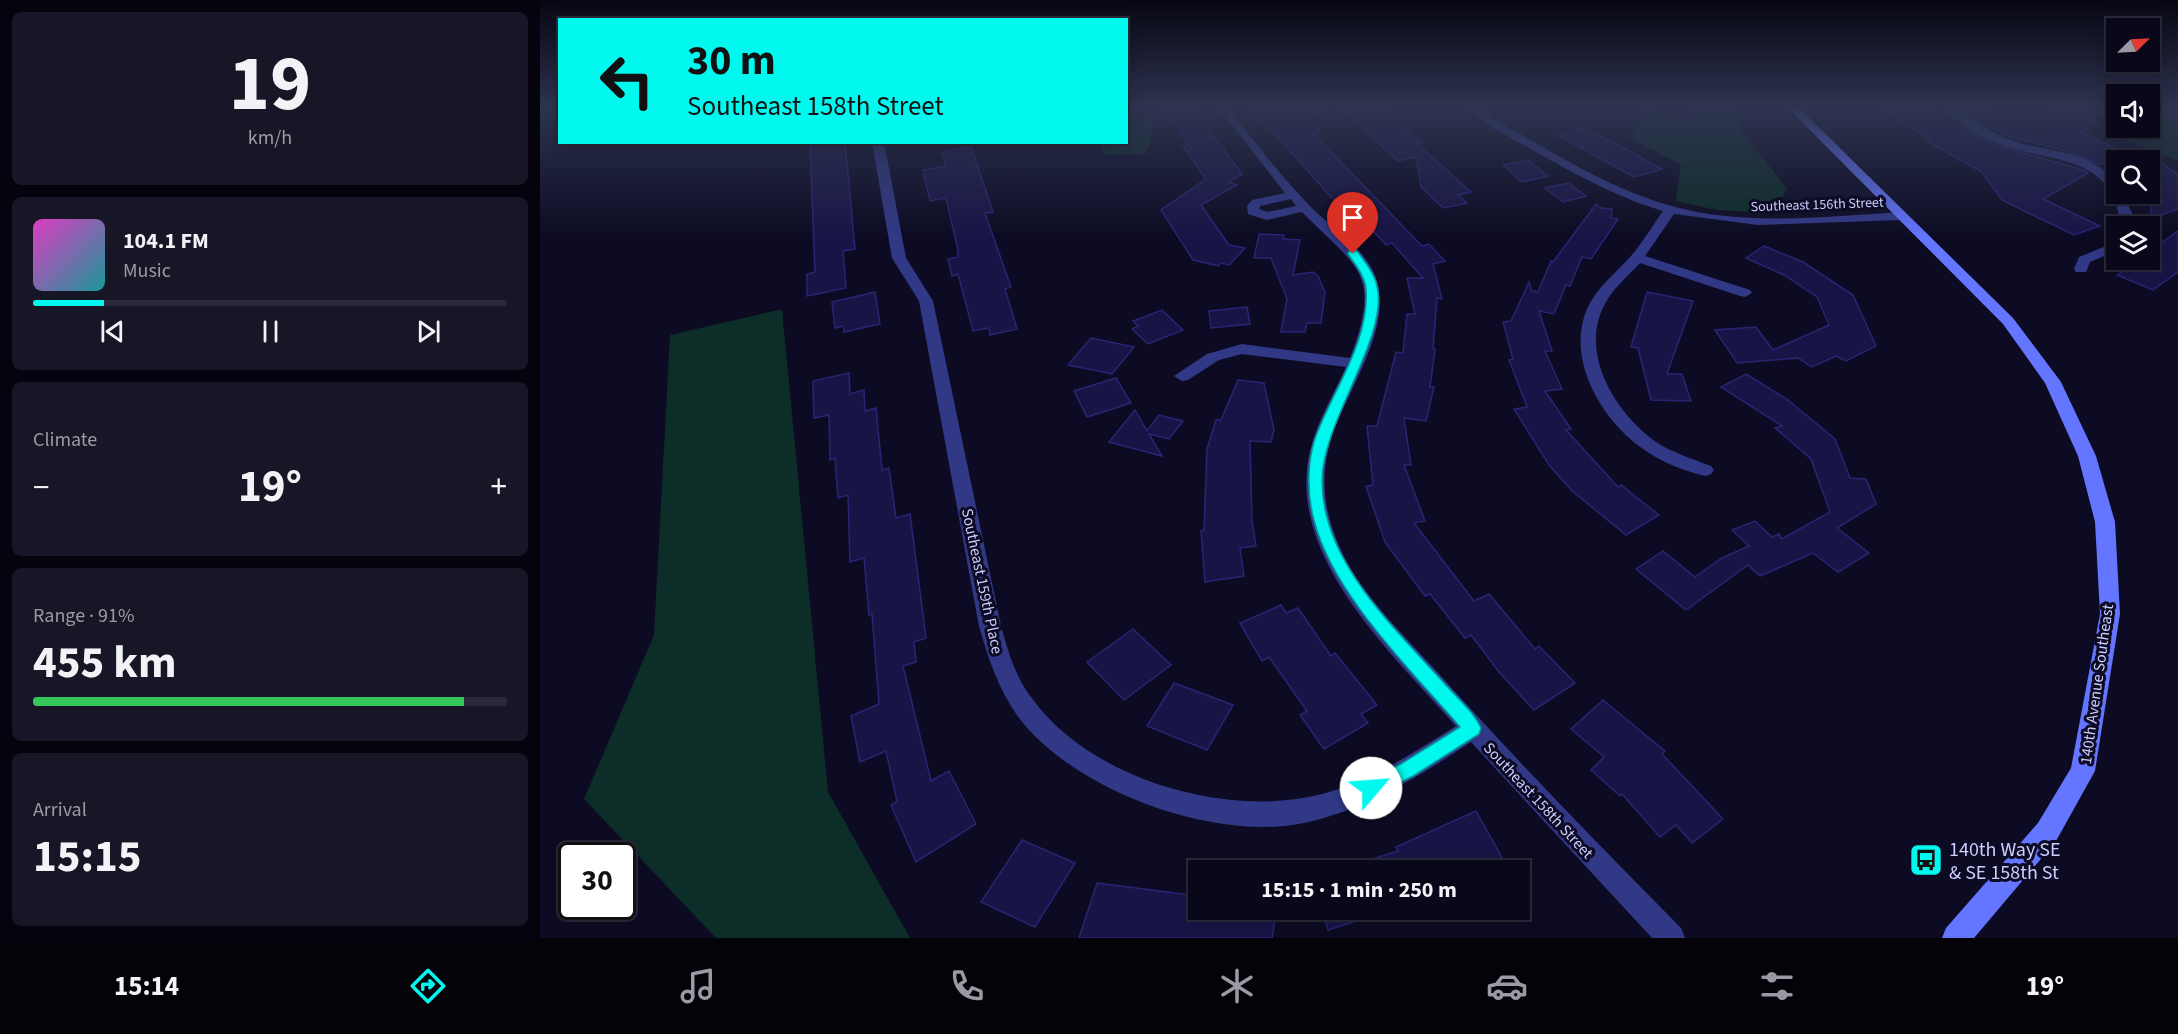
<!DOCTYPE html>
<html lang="en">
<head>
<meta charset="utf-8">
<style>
  :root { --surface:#09081a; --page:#171627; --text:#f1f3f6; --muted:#999aa2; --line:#292939; --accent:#00f8ee }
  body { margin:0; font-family:"Source Sans 3",sans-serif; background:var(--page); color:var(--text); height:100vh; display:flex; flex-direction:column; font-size:22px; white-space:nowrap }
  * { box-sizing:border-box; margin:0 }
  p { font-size:20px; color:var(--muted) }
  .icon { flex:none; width:33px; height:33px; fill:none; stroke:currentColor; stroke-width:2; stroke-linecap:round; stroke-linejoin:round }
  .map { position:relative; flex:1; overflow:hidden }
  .details { display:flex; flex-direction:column; gap:12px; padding:12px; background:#05040e; width:540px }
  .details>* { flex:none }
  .top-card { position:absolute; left:18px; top:18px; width:570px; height:126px; border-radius:0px; box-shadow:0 3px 15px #0003,0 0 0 2px var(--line); background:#00f8ee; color:#111; overflow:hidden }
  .needle { width:39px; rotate:66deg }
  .tools { position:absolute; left:1566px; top:18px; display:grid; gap:12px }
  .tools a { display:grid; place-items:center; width:54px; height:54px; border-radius:0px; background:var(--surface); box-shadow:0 3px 15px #0003,0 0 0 2px var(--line); font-size:30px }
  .speed { position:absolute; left:18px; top:842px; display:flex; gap:12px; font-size:30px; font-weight:700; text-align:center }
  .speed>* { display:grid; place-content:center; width:78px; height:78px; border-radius:50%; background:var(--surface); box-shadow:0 3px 15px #0003,0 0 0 2px var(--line); line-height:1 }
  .speed .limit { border:3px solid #111; border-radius:9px; background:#fff; color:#111 }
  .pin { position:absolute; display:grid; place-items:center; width:51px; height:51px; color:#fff; margin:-62px -26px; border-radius:50% 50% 50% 0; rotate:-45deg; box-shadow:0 0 6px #0007 }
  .pin .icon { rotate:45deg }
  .me { position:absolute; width:66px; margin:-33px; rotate:63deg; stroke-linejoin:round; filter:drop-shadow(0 0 4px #0008) }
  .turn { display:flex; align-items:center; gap:21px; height:126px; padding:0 30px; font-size:27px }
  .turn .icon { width:78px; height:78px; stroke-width:2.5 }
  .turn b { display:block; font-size:42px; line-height:51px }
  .big { font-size:45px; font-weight:700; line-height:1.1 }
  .details .tile { flex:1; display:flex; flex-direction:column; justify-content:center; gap:9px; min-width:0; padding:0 21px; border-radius:9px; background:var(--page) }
  .details .dial { align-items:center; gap:0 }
  .dial b { font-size:78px; line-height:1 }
  .song { display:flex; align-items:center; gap:18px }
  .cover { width:72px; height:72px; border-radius:9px; background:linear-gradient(135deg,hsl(310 70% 55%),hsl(180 70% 35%)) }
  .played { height:6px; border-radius:3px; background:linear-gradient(90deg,var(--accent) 15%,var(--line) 15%) }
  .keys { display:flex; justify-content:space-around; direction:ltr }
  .heat { display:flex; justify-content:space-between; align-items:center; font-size:33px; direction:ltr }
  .charge { height:9px; border-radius:4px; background:linear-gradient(90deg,#34c759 91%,var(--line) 0) }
  .trip { position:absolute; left:648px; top:860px; width:342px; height:60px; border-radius:0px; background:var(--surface); box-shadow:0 3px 15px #0003,0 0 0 2px var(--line); font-weight:700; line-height:60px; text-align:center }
  .dock { display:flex; height:96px; justify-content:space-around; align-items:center; background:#04030a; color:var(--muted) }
  .dock .icon { width:42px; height:42px }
  .dock .on { color:var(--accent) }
  .dock b { font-size:27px; color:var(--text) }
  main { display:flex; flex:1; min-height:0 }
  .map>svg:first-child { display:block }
  .green { fill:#0d2d28 }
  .building { fill:#181546; stroke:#292474; stroke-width:1.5 }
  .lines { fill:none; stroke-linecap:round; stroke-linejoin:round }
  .street { fill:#313987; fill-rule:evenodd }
  .secondary { fill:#6475ff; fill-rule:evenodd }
  .route { fill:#00f8ee; stroke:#00a19b; stroke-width:1.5 }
  .labels { text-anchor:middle; stroke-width:6; stroke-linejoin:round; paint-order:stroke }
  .far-street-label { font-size:14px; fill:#cdceff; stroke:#0c0b23 }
  .street-label { font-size:16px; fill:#cdceff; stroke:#0c0b23 }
  .near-poi-label { font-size:20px; fill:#cdceff; stroke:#0c0b23; text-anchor:start }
</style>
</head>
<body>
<main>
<section class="details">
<div class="tile dial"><b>19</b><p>km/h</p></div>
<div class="tile">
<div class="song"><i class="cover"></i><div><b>104.1 FM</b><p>Music</p></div></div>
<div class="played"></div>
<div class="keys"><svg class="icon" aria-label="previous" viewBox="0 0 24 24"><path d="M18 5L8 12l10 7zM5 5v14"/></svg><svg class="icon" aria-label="pause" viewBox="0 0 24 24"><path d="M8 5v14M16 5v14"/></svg><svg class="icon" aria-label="next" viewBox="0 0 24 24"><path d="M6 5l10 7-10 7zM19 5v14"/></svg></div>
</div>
<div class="tile"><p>Climate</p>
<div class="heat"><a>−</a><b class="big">19°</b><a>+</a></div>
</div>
<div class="tile"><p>Range · 91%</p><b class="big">455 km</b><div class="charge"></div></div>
<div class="tile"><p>Arrival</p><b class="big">15:15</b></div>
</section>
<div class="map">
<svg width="1638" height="938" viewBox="0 0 1638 938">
  <rect width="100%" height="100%" fill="#0c0b23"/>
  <g class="green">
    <path d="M587,106L612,124L611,142L604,154L563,155L560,143L586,142Z"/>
    <path d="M1093,106H1113L1122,114L1154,121L1152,106H1198L1201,130L1247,189L1234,213L1177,210L1136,201L1141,164L1090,139L1104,117Z"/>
    <path d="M1555,106H1576V128H1610V106H1638V161L1579,138Z"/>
    <path d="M242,309L288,792L370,938H176L44,799L114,635L130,335Z"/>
  </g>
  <g class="building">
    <path d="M624,106H652L702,174L688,182L697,185L661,205L689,245L705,248L689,265L681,263L678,266L653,260L621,210L666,179L643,146L648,145Z"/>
    <path d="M710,106H786L770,122L779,131L773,133L882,246L889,244L905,261L893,264L902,299L897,298L893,349H895L890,387H894L886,421L864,418L871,465H864L885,521L874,523L934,601L949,594L995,649L999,646L1035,683L994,710L959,672L931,635L925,638L890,594L885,596L845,542L826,486L833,485L827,426H837L856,352L863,353L867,314H875L867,278H883L852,243L846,245L821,218L817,219L791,197Z"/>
    <path d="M797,106H840L882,143L874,141L931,192L918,195L927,203L903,208L881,187L876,157L858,161Z"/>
    <path d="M1341,106H1383L1414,125L1418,124L1458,146L1540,169L1548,173L1503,199L1560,226L1534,235L1462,200L1442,172L1388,142H1392Z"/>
    <path d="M1510,106L1552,111L1556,123L1540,131L1583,152L1561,165L1530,152L1467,136L1436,119L1469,112L1487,119L1511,110Z"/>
    <path d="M1043,128L1080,146L1122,169L1094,177L1019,136Z"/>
    <path d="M270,142H305L315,249L303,251L306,288L267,296V274L275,272Z"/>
    <path d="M431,147L453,212L445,213L471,287L465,289L477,329L450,335L449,328L433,331L418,274L412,276L408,259L418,257V250L406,198L390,201L383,170L406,166L402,152Z"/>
    <path d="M988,160L1008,176L982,182L963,165Z"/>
    <path d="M1622,164L1638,174V209L1610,219L1614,189L1610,185V165Z"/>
    <path d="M1028,183L1046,196L1023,202L1005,188Z"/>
    <path d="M1056,204L1061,208L1072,209L1071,218L1078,219L1051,259L1042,257L1030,286L1026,285L1014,314L999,311L1012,351H1005L1022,389L1005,391L1031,429L1026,430L1078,487L1081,485L1119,515L1086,535L1031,490L1009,465L974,409L987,407L969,360L973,359L963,322L971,321L989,282L992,291L998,292L1011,261L1013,262Z"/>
    <path d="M1638,231V272L1613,290L1577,275L1599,260H1610V256L1615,259L1616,247Z"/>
    <path d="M719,234L744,235L743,239L760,240L753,275L773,272L778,276L785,292L781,323H767L765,332H741L747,299L731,258H714Z"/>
    <path d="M1224,246L1263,262L1313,295L1336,346L1306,361L1296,356L1272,367L1258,358L1197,363L1175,330L1216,327L1233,350L1289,325L1277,297L1244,275L1206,258Z"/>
    <path d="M335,292L340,324L304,332L303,326L295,328L292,302Z"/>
    <path d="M1107,292L1153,301L1127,374H1142L1151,401L1111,400L1098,348L1091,347Z"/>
    <path d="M707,307L710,324L671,328L669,311Z"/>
    <path d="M622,310L643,330L608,344L592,329L598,326L593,321Z"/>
    <path d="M551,338L594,347L572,374L528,365Z"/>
    <path d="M309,373L310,394L324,390L325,411L336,408L342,470L349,468L356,518L370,514L386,638L374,642L376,662L363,666L391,781L409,771L436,824L376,862L351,805L357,801L346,751L320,762L311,716L339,704L332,614L329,615L324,558L310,562L308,495L298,498L295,458L290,460L289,415L274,418L273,381Z"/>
    <path d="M1206,374L1248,400L1295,439L1310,478L1326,479L1336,504L1297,528L1329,553L1298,572L1273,553L1220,576L1208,565L1146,610L1096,569L1123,551L1155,577L1182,558L1209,546L1192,530L1215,521L1232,537L1239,534L1242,539L1290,512L1271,459L1235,428L1242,426L1181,387Z"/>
    <path d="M576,378L591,403L547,417L534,391Z"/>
    <path d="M698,380L724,383L734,430L731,442L710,441L712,521L716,546L700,548L704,576L665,582L661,531L664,530L667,449L676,420H681Z"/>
    <path d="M595,410L607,431L619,415L643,421L629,439L609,434L622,456L569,442Z"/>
    <path d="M741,605L746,613L758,608L791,656L795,653L837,705L821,714L828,723L784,749L760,715L767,711L729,657L722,661L700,623Z"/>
    <path d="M593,629L631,665L584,700L547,662Z"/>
    <path d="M634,683L693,705L667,750L607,726Z"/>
    <path d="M1063,700L1125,751L1122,754L1183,819L1152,843L1136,825L1120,837L1082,794L1080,796L1051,770L1064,757L1031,729Z"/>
    <path d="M936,811L969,870H810V866L858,851L856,847Z"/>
    <path d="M482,840L535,863L495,927L441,902Z"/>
    <path d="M557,883L658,896V909H737L732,938H539Z"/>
    <path d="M782,909H840L841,913L788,930Z"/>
  </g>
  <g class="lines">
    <g class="street">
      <path d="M677,106H687C713,140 740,175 769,205C790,227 819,243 833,271C860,327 799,397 788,451C782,476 784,503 792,527C810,586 860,630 900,675C978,762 1059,845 1141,928L1145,938H1112L931,742C878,777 822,812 759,824C670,840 534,790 479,718C459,691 448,658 439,626L379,301L352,258L332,142H344L366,258L393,301L461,626C468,651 475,676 491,697C548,778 684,818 778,795C828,783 873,753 916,726C853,654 745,557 770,451C777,421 794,394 806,367L702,354L679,360L648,380L642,381L634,376L667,354L702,344L810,358C843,272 817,268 762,212L727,220L708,214L707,206L712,200L745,193ZM751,199L756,206L728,212L719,209L720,206Z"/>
      <path d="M925,106H937L952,118C1010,150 1067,188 1132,206C1206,227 1287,216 1363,212L1369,216L1363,220L1218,225L1134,214L1105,256L1210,290L1212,293L1205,297L1200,296L1100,263C1087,277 1072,289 1064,306C1039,354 1076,414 1116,442C1133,453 1153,459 1171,466L1174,470L1171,474L1165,476C1145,471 1123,463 1106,451C1063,423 1025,360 1047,309C1056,288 1076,273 1091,256C1103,242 1112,226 1123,211C1071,196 1025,168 978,142C960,131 939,122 925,106Z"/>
      <path d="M1401,106H1455L1450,109L1421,111C1437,123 1454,135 1473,141C1508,153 1553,149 1576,184V194H1583L1592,213V226H1580C1575,158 1518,162 1467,147C1445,140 1417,123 1401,106Z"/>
      <path d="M1576,242V251L1550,262L1546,272H1536L1534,269L1539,257Z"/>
    </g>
    <path class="secondary" d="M1246,106H1257L1473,318L1521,382L1556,456L1575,522L1580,614L1555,771L1516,841L1434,938H1402L1406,928L1498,823L1531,768L1560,614L1555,522L1538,456L1505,383L1463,324Z"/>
  </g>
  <linearGradient id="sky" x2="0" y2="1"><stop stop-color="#070613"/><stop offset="0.45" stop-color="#2e3450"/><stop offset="1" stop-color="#2e3450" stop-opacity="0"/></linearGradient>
  <rect width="1638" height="237" fill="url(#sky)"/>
  <path class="route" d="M809,251H817C825,262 834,273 837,286C849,338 782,421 782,481C782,562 854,627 904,683C916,697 934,712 941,728L939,734L873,776L831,797L824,795L822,788L824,782L861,764L920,727C871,670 792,593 774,520C767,495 767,463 775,439C792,391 830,342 826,289C825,276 815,264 808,254Z"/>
  <defs>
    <symbol id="bus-square" viewBox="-11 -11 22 22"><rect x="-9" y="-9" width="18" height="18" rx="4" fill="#00f8ee" stroke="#0c0b23"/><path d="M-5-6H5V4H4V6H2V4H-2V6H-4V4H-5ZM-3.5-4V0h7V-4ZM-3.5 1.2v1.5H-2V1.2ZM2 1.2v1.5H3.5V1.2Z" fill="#111"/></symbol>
  </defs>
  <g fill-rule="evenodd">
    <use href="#bus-square" x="1367" y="841" width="38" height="38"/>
  </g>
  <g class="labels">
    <g class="far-street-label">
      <text transform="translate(1277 204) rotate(-2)" y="5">Southeast 156th Street</text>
    </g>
    <g class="street-label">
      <text transform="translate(443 581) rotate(78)" y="6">Southeast 159th Place</text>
      <text transform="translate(1556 684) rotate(-82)" y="6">140th Avenue Southeast</text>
      <text transform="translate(999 800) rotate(47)" y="6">Southeast 158th Street</text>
    </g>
    <g class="near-poi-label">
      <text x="1409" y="856">140th Way SE<tspan x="1409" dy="23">&amp; SE 158th St</tspan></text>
    </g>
  </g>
</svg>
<div class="tools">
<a><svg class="needle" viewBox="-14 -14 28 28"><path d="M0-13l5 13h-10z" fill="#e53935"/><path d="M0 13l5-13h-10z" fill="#999aa2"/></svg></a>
<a><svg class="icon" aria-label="sound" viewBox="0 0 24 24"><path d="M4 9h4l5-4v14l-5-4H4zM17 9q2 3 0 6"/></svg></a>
<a><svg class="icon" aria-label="search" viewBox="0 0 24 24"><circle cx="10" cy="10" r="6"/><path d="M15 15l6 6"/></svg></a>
<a><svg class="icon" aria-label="layers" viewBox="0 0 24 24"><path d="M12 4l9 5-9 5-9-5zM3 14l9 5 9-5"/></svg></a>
</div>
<div class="speed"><div class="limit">30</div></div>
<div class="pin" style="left:813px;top:254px;background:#d93025"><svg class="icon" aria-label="arrive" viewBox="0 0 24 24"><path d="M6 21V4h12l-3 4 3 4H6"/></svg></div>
<svg class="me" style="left:831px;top:788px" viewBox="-20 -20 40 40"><circle r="19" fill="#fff"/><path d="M0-13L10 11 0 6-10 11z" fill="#00f8ee"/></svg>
<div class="trip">15:15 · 1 min · 250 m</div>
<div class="top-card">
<div class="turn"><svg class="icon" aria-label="left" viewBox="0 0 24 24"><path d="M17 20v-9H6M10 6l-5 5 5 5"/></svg><div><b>30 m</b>Southeast 158th Street</div></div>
</div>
</div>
</main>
<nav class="dock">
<b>15:14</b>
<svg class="icon on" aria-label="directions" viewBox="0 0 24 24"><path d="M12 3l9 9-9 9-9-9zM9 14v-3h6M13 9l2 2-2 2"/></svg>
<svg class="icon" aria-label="music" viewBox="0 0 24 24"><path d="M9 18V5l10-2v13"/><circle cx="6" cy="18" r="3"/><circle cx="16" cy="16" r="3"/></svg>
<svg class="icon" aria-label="phone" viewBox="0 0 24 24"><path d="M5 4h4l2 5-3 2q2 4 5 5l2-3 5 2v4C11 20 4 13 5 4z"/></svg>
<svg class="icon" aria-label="climate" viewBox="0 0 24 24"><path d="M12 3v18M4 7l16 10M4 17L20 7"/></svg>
<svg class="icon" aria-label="car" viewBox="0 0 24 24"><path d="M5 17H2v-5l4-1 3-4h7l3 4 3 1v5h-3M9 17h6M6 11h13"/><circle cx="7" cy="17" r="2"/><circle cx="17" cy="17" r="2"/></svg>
<svg class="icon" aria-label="filters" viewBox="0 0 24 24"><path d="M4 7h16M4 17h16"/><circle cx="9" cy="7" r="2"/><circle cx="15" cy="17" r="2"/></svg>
<b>19°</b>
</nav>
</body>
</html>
